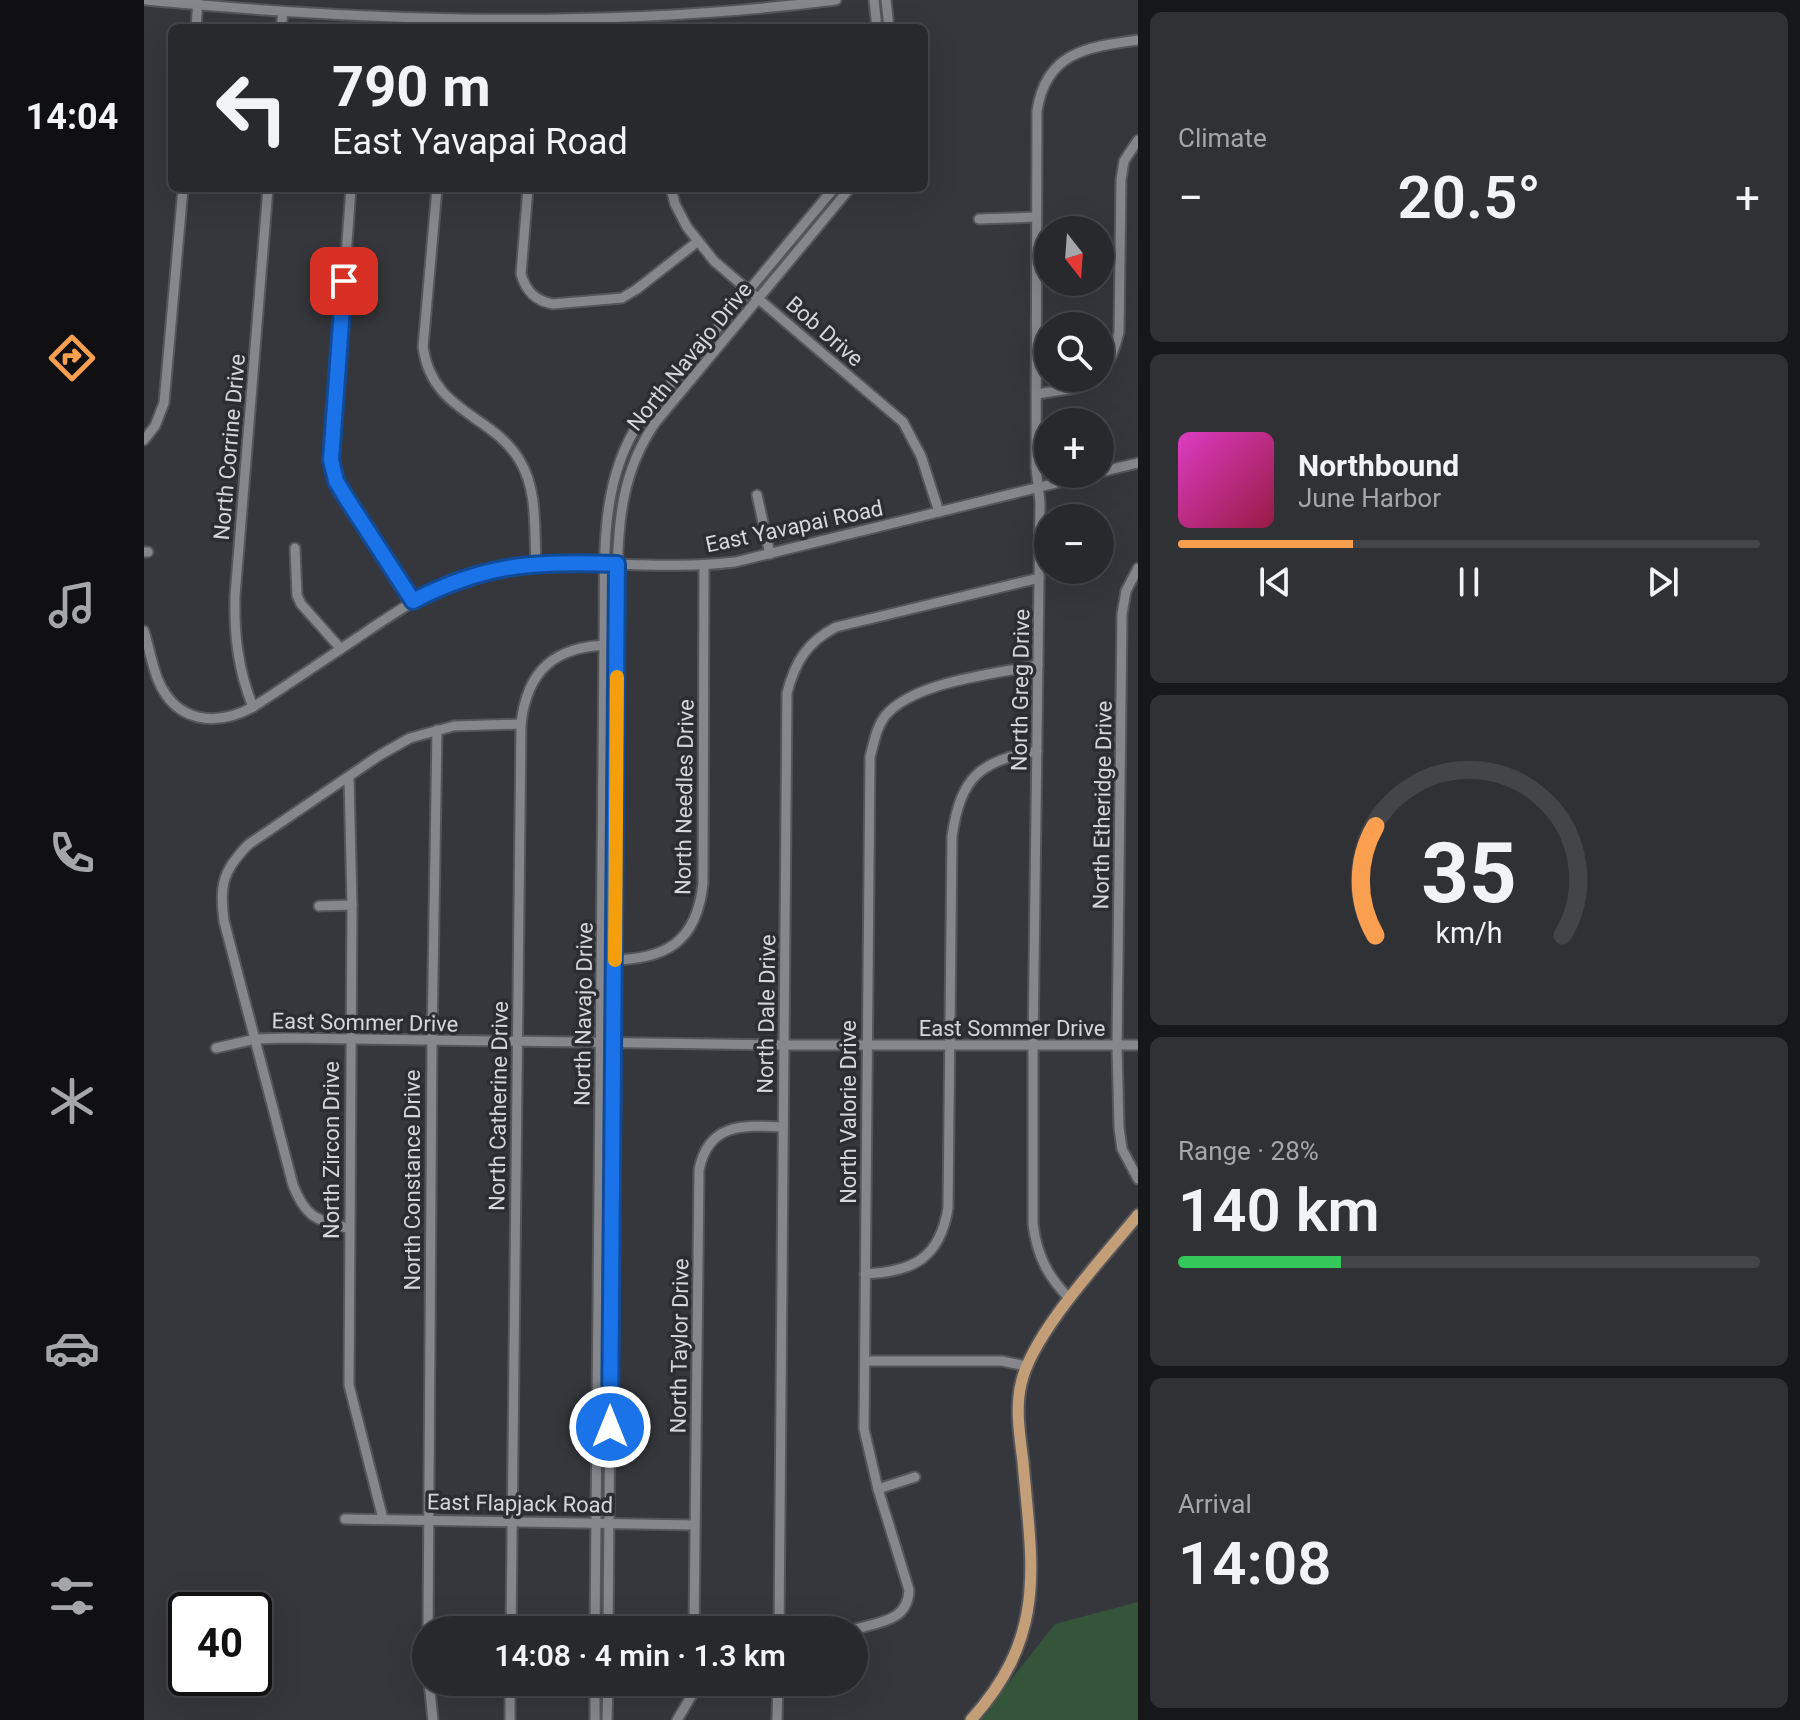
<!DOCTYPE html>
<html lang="en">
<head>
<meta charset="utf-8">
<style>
  :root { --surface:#28292d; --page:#303135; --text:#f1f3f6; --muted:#a5a6aa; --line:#444549; --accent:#fa9f4f }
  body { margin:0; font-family:Roboto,sans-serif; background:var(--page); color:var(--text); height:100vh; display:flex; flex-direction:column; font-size:30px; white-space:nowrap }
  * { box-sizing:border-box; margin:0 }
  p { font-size:26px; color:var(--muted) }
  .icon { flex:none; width:44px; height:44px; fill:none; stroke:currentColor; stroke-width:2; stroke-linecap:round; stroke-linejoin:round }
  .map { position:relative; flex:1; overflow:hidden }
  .panel { display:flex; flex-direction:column; gap:12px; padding:12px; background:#161719; width:662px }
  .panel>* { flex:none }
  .hud { position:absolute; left:24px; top:24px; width:760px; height:168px; border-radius:12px; box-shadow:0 8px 32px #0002,0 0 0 2px var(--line); background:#28292d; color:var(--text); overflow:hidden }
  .needle { width:52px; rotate:163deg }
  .fabs { position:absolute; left:890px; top:216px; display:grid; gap:16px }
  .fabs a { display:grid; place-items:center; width:80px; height:80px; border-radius:50%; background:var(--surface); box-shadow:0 8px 32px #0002,0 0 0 2px var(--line); font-size:40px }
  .speed { position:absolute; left:24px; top:1592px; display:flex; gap:16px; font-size:40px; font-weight:700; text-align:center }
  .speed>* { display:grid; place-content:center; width:104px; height:104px; border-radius:50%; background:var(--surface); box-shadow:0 8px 32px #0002,0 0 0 2px var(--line); line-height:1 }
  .speed .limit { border:4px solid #111; border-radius:12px; background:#fff; color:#111 }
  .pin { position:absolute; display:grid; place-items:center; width:68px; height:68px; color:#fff; margin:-34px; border-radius:16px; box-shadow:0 4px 12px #0006 }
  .me { position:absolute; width:88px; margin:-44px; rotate:0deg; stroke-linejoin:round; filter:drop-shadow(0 0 6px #0008) }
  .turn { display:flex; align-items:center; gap:28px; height:168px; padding:0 32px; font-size:36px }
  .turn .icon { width:104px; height:104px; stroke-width:2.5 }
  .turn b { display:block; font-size:56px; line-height:68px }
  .big { font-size:60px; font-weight:600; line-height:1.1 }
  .panel .card { flex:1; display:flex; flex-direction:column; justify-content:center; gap:12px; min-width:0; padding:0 28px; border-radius:12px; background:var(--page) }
  .panel .dial { align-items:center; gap:0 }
  .dial svg { height:208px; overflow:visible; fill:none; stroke:var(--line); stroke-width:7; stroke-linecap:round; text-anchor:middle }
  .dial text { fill:var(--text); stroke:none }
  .song { display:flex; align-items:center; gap:24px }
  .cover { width:96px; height:96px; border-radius:12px; background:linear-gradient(135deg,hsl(310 70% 55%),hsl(340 70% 35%)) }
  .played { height:8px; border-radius:4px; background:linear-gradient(90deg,var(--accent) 30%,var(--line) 30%) }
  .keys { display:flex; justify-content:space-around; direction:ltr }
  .heat { display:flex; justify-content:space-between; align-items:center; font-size:44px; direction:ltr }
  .charge { height:12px; border-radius:6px; background:linear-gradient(90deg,#34c759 28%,var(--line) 0) }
  .trip { position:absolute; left:268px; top:1616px; width:456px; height:80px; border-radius:40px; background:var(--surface); box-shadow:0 8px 32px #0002,0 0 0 2px var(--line); font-weight:600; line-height:80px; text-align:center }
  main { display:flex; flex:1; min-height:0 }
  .tabs { display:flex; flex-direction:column; width:144px; justify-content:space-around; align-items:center; background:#101012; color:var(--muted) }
  .tabs .icon { width:56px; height:56px }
  .tabs .active { color:var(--accent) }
  .tabs b { font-size:36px; color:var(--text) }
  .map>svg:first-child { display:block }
  .green { fill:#34553a }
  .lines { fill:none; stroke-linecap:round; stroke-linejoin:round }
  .minor-casing { stroke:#55565a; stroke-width:13 }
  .major-casing { stroke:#55565a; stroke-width:15 }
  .minor { stroke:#86878d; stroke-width:9 }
  .major { stroke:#c39e76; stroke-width:11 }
  .route-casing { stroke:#114b97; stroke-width:20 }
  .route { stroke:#1a73e8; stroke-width:14 }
  .slow { stroke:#f59e0b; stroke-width:14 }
  .labels { text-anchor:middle; stroke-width:7; stroke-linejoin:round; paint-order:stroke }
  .street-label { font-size:22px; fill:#d5d6d9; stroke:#2c2d32 }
</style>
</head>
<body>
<main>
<nav class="tabs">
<b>14:04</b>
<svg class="icon active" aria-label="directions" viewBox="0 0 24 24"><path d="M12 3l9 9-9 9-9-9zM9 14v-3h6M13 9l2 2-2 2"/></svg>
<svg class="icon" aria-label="music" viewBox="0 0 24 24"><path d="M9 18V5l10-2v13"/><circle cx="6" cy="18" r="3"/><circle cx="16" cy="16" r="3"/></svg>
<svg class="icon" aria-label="phone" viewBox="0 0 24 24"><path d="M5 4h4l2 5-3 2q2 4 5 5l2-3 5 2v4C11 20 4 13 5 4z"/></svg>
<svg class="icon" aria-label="climate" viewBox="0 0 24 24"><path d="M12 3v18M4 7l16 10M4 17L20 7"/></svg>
<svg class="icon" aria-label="car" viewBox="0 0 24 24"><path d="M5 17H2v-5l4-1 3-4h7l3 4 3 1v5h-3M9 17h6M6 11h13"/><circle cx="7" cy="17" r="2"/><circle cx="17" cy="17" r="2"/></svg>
<svg class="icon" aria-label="filters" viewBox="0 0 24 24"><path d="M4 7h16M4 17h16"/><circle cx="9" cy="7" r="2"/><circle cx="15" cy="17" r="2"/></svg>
</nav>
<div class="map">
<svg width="994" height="1720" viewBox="0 0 994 1720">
  <rect width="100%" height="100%" fill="#36373c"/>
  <path class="green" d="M994,1602V1720H835L911,1624Z"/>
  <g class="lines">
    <defs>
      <g id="minor">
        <path d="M2,0C231,22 462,29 692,0"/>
        <path d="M730,0L733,28"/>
        <path d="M742,0L745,28"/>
        <path d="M52,28L54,0"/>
        <path d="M137,28L139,12"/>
        <path d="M207,188L187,460L192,481L201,496L269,601"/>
        <path d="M293,188L279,347C288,413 349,414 376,461C394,491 390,530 392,564"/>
        <path d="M384,188L377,274C382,291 391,301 409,304L478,298L493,289L553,242"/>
        <path d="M527,188L531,204L543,227L570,261L759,422L777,456L795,512"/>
        <path d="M835,219L892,217"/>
        <path d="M956,372C967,361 971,348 975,332L977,180L980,161L994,140"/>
        <path d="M893,394L931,388L950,378"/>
        <path d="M0,440L11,426L20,403L39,188"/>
        <path d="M956,472L994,463"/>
        <path d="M613,495L626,554"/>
        <path d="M151,548L153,595L157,604L197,649"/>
        <path d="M0,552H4"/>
        <path d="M994,568L982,591L978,614L973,1046L975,1128L978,1149L994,1179"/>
        <path d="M0,631C5,647 8,665 14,680C32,723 72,727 109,707C145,684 180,660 216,636C262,605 308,573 365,566C440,558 516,571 591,562L949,474"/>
        <path d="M109,707C94,670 90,635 91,596L124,188"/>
        <path d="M205,778L208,905L205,1385L239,1519"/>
        <path d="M175,906L208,905"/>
        <path d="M465,960C522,960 553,942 559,883L560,566"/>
        <path d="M72,1048L112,1039L144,1038L640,1045H994"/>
        <path d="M204,1228C172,1221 161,1216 149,1185L80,921C75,885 79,870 105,844L236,755L266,738L310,726L377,724"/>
        <path d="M721,1274C769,1272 796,1258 804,1208L808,836C817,777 835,761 893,751"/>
        <path d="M926,1299C904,1277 893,1256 889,1224V1046L896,502L892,468L893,111C902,52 943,47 994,40"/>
        <path d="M722,1361H858L882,1366"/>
        <path d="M734,1489L771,1477"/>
        <path d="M201,1519L550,1525"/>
        <path d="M284,1630L288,1040L293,730"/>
        <path d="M367,1630L377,724C383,670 411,646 465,645"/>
        <path d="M451,1630L460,645C462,569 452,487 496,421L690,188"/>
        <path d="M464,1630L473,578C474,521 478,471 511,423L706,188"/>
        <path d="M550,1630L555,1170C564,1123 599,1125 638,1127"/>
        <path d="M635,1630L643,693C651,662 663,642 692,627L895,578"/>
        <path d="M708,1630C734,1622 764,1622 765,1590L734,1489L720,1429L726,757C730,743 732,728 741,716C770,681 852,674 894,665"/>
        <path d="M285,1682L289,1720"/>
        <path d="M366,1720V1682"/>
        <path d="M451,1720V1682"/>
        <path d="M463,1720L464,1682"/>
        <path d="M533,1720L548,1695L550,1682"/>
        <path d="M633,1720L634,1682"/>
      </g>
      <path id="major" d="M827,1720C904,1634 888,1567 879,1462C876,1437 871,1409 877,1384C888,1333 960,1257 994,1215"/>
    </defs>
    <use href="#minor" class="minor-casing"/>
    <use href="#major" class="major-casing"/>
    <use href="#minor" class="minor"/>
    <use href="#major" class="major"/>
  </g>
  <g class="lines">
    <defs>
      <path id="route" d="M200,281L187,460L192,481L201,496L269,601C342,563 393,561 473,564L466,1427"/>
    </defs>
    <use href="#route" class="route-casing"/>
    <use href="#route" class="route"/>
    <path class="slow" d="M471,960L473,677"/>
  </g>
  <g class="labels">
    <g class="street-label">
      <text transform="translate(681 331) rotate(41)" y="8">Bob Drive</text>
      <text transform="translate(545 356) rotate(-51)" y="8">North Navajo Drive</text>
      <text transform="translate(85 447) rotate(-85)" y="8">North Corrine Drive</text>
      <text transform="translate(650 526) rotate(-12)" y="8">East Yavapai Road</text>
      <text transform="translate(876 690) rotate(-89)" y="8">North Greg Drive</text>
      <text transform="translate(540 797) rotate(-89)" y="8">North Needles Drive</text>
      <text transform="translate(958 805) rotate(-89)" y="8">North Etheridge Drive</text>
      <text transform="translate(439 1014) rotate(-89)" y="8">North Navajo Drive</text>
      <text transform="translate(622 1014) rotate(-89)" y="8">North Dale Drive</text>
      <text transform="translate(221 1022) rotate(1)" y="8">East Sommer Drive</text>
      <text x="868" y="1036">East Sommer Drive</text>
      <text transform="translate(354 1106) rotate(-89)" y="8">North Catherine Drive</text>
      <text transform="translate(704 1112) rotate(-90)" y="8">North Valorie Drive</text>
      <text transform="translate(187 1150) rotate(-90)" y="8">North Zircon Drive</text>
      <text transform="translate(268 1180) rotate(-90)" y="8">North Constance Drive</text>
      <text transform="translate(535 1346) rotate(-89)" y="8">North Taylor Drive</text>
      <text transform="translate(376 1503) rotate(1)" y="8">East Flapjack Road</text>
    </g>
  </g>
</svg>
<div class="fabs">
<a><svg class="needle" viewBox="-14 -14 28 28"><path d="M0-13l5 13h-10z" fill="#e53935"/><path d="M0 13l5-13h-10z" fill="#a5a6aa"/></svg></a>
<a><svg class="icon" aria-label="search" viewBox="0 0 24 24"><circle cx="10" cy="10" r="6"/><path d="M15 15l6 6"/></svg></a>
<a>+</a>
<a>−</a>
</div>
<div class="speed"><div class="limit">40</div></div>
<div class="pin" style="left:200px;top:281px;background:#d93025"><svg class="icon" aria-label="arrive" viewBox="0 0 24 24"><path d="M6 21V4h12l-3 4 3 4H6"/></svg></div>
<svg class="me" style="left:466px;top:1427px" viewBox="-20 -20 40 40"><circle r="17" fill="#1a73e8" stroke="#fff" stroke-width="3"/><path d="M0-11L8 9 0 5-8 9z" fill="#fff"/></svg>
<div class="trip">14:08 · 4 min · 1.3 km</div>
<div class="hud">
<div class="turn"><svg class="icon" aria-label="left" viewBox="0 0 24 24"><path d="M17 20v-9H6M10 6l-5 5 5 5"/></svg><div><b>790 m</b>East Yavapai Road</div></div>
</div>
</div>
<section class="panel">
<div class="card"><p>Climate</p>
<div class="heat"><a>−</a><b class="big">20.5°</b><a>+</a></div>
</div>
<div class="card">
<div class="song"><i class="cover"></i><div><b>Northbound</b><p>June Harbor</p></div></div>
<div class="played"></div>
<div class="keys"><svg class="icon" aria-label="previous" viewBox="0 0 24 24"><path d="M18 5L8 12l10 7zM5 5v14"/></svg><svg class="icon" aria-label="pause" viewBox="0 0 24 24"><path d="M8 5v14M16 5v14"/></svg><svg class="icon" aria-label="next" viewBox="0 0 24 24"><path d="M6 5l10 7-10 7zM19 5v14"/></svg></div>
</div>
<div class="card dial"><svg viewBox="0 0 100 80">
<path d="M14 69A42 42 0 1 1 86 69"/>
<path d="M14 69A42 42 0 0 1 14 27" stroke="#fa9f4f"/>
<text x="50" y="56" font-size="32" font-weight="700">35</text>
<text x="50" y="72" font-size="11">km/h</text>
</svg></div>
<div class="card"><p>Range · 28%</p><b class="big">140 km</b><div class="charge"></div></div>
<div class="card"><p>Arrival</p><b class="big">14:08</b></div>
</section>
</main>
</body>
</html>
